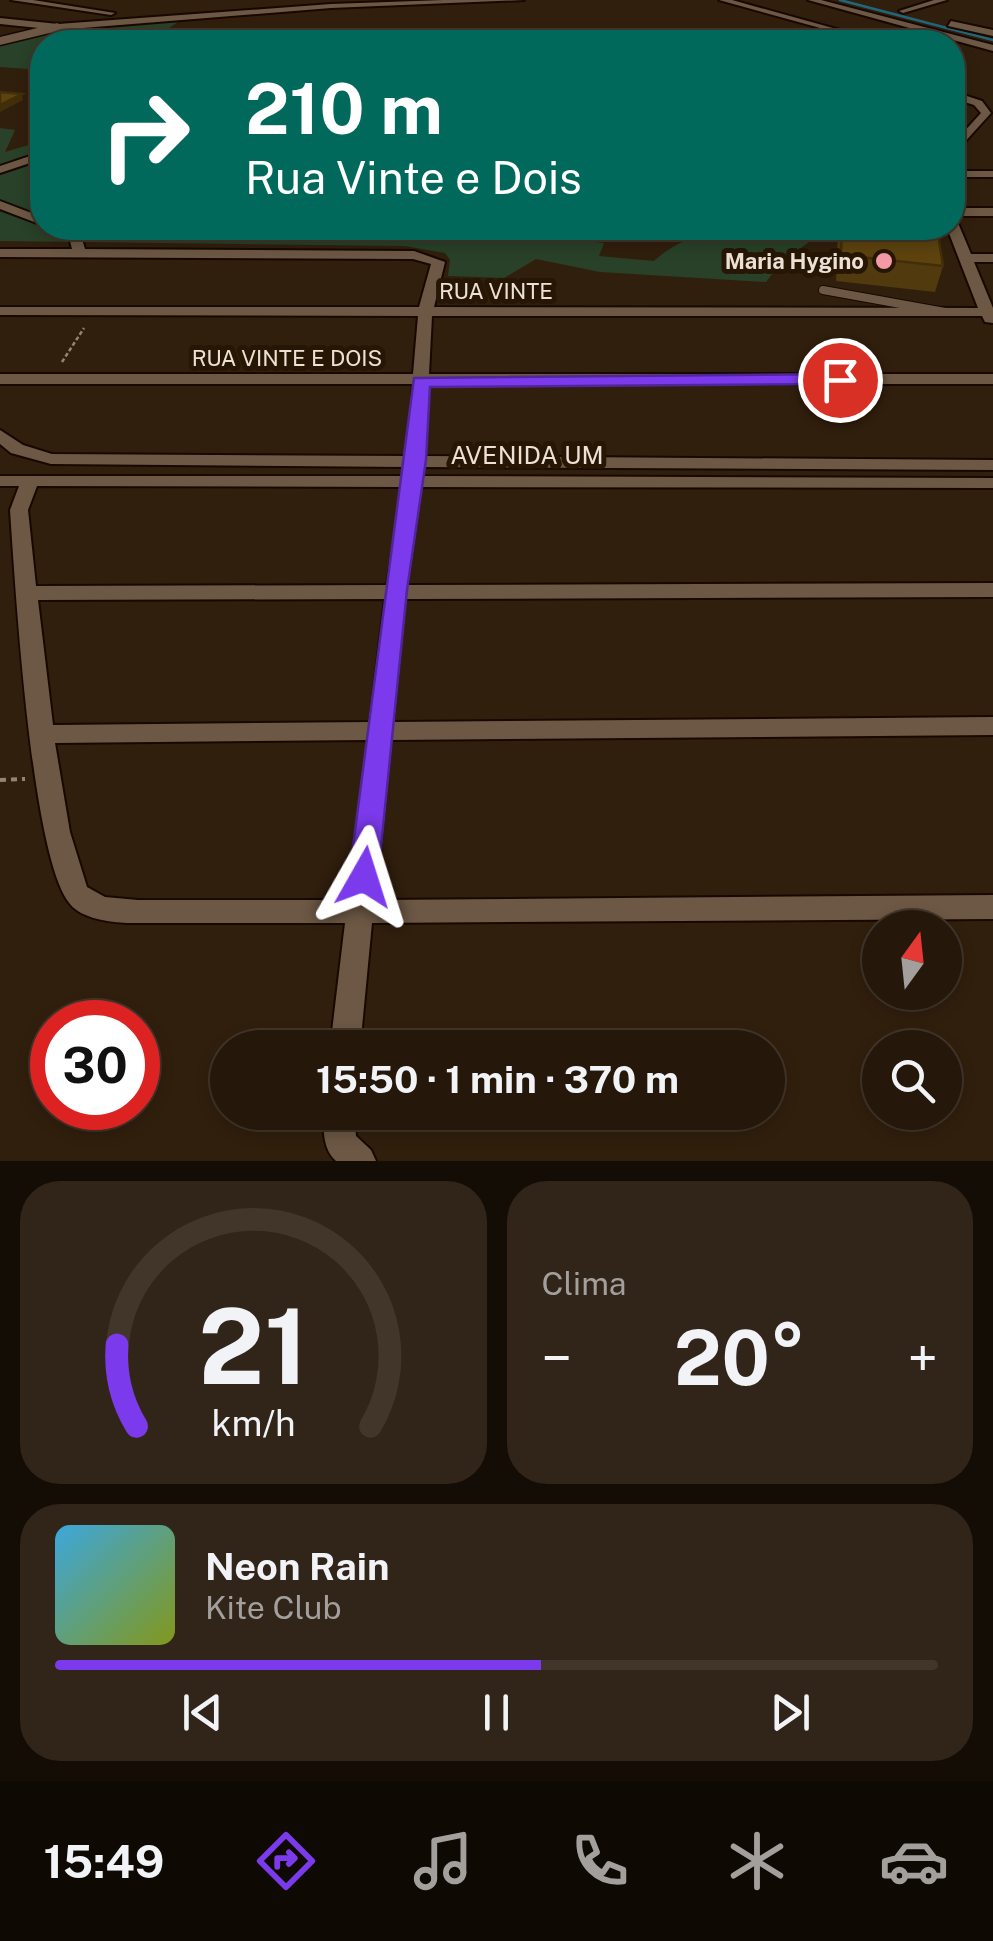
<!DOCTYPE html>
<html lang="pt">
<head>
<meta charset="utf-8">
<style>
  :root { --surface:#25170a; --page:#312418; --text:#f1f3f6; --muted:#a39f9c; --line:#42362b; --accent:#7c3aed }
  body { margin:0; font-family:"Public Sans",sans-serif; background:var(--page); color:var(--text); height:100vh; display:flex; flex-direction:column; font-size:38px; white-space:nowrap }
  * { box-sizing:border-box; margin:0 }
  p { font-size:32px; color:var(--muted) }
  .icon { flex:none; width:55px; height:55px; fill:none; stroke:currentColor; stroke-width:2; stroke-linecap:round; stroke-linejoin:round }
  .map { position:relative; height:1161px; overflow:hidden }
  .sheet { display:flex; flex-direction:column; gap:20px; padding:20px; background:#140d06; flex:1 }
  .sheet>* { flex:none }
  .top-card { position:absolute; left:30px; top:30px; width:935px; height:210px; border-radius:40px; box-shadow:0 5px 15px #0003,0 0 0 2px var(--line); background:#00695c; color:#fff; overflow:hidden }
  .needle { width:65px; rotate:15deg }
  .controls { position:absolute; left:862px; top:910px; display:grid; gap:20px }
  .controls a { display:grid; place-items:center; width:100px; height:100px; border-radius:50%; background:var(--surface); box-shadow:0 5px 15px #0003,0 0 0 2px var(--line); font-size:50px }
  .speed { position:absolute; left:30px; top:1000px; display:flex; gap:20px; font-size:50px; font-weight:700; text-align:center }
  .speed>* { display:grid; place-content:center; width:130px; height:130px; border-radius:50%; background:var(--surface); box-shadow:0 5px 15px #0003,0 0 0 2px var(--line); line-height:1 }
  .speed .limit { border:15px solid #d22; background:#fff; color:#111 }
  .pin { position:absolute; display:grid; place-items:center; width:85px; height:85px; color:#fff; margin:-42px; border:5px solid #fff; border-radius:50%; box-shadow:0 2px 10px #0007 }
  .me { position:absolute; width:110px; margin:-55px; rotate:6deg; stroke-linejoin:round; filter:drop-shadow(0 0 8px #0008) }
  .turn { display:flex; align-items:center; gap:35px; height:210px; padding:0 50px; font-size:45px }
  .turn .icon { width:130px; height:130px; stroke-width:2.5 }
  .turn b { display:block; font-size:70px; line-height:85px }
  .big { font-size:75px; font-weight:700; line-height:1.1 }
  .sheet .widget { flex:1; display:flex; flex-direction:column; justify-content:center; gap:15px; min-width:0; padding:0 35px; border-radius:40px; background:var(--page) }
  .sheet .dial { align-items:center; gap:0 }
  .dial svg { height:260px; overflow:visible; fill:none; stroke:var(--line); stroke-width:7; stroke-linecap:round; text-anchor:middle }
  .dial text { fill:var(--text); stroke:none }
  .song { display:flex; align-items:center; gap:30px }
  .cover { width:120px; height:120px; border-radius:15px; background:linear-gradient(135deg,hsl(200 70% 55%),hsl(70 70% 35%)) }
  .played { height:10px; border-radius:5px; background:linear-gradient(90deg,var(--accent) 55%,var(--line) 55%) }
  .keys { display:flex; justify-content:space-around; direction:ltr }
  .heat { display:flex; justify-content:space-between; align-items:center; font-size:55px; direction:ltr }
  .sheet .tiles { flex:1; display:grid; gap:20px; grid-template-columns:1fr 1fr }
  .widget:last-child { grid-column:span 2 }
  .trip { position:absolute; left:210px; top:1030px; width:575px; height:100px; border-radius:50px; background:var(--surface); box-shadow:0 5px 15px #0003,0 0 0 2px var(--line); font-weight:700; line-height:100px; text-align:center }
  .tabs { display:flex; height:160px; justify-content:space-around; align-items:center; background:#0f0904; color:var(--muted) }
  .tabs .icon { width:70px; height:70px }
  .tabs .active { color:var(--accent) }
  .tabs b { font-size:45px; color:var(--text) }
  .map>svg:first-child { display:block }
  .green { fill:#294128 }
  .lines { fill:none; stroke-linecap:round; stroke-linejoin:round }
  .stream { stroke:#21677c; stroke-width:2.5 }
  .lane-casing { stroke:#180800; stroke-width:10 }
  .street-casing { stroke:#180800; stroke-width:4 }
  .secondary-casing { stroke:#180800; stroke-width:3 }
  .path-far1 { stroke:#938476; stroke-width:2.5; stroke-dasharray:4 2.5; stroke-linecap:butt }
  .path { stroke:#938476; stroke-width:4; stroke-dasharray:6 5; stroke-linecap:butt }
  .lane { stroke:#6c5844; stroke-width:8 }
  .street { fill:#6c5844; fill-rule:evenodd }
  .secondary { fill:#6c5844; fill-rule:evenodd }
  .wall { fill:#513a0d }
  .shaded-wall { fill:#422f0a }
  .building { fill:#5e430f; stroke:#422f0a; stroke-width:2.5 }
  .route { fill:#7c3aed; stroke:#51269a; stroke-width:2.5 }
  .poi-dot { fill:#f49aa6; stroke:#271604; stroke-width:4 }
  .labels { text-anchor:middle; stroke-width:10; stroke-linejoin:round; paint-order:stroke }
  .far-poi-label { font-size:22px; font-weight:bold; fill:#ede1d6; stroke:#271604; text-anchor:end }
  .far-street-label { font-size:22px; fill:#ede1d6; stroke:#271604 }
  .street-label { font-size:25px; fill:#ede1d6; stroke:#271604 }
</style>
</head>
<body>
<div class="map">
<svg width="993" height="1161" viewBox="0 0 993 1161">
  <rect width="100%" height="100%" fill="#311f0d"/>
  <g class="green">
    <path d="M185,17L158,36L165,42H42V70L0,67V42L60,28Z"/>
    <path d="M0,128L15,130L5,152L42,141V228H474L604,243L599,256L654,261C701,218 767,228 827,228L779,265L766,282L600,272L536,259L504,278L448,276L450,260L445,253L405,246L0,241Z"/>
  </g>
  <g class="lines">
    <path class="stream" d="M840,0L993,40"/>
    <defs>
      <path id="lane" d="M823,290L945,312"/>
      <g id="street">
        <path d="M11,0H33L115,13L111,15Z"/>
        <path d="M444,0H524L331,8L58,30L0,24V18L58,24L331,4Z"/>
        <path d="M719,0H732L883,42H871Z"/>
        <path d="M808,0H821L993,45V51Z"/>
        <path d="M934,0H947L903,13L899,11Z"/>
        <path d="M951,21L993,30V36L948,26Z"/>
        <path d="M622,31L702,37L706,40L700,42L622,37L575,42Z"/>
        <path d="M952,91L982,101L991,113L952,156V145L981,113L974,105L952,98Z"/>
        <path d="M42,152V159L0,173V166Z"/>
        <rect x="952" y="171" width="41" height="6"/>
        <path d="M0,201L42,217V225L0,209Z"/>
        <rect x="952" y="208" width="41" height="8"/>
        <path d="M952,219L958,223L971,254H993V262H974L993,308V323L985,322L982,316H432L429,374H993V384H429L425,456L993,460V470L424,467L422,476L993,478V488L421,487L407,585L993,583V597L405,599L393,722L993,717V735L391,740L375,900L993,895V919L372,923L360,1048H330L345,923H127C110,922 82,919 70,904C31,859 15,581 10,510L19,486H0V476H405L406,467L51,464L11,453L0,444V430L23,445L52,454L408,456L413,384H0V374H413L418,316L0,315V307H419L431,264L413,259L0,257V249H72L69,237L54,228H69L80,232L85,249L414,251L445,262L434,307L978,308L947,228H952ZM37,486L403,487L387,585L36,586L28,510ZM385,599L370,722L53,725L38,600ZM368,740L348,900H138L105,897L87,887L70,832L55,743Z"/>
        <path d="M323,1112H354L356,1136L371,1150L376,1161H336C322,1148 324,1130 323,1112Z"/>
      </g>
      <path id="secondary" d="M58,23L62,30L0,45V37Z"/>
    </defs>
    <use href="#lane" class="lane-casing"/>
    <use href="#street" class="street-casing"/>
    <use href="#secondary" class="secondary-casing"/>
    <path class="path-far1" d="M62,362L84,328"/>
    <path class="path" d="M0,780L25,779"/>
    <use href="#lane" class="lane"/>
    <use href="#street" class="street"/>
    <use href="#secondary" class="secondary"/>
  </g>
  <path class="wall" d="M838,228H937L943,266L935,292L836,281Z"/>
  <path class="shaded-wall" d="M22,94L23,100L0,112V105Z"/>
  <g class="building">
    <path d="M0,92L22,94L0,105Z"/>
    <path d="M842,228H937L943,266L841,255Z"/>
  </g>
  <path class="route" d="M840,374L847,376V384L430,387L426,460L407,590L378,877L374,886L364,889L353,886L349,877L414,378Z"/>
  <circle class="poi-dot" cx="884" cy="261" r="10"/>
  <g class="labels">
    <g class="far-poi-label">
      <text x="864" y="269">Maria Hygino</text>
    </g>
    <g class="far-street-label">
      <text x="496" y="299">RUA VINTE</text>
      <text x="287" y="366">RUA VINTE E DOIS</text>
    </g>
    <g class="street-label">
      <text x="527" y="464">AVENIDA UM</text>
    </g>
  </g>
</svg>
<div class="controls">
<a><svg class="needle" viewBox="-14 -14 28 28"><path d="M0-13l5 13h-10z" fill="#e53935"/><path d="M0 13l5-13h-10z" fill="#a39f9c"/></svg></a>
<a><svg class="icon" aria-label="search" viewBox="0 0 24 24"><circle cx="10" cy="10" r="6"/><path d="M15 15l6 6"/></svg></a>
</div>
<div class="speed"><div class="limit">30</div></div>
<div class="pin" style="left:840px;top:380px;background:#d93025"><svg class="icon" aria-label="arrive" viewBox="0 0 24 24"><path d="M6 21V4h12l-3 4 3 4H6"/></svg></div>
<svg class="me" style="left:364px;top:877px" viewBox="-20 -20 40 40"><path d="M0-17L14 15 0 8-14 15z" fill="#7c3aed" stroke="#fff" stroke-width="4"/></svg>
<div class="trip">15:50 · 1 min · 370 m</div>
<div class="top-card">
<div class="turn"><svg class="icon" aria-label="right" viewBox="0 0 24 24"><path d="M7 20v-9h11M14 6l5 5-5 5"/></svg><div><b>210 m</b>Rua Vinte e Dois</div></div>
</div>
</div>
<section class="sheet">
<div class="tiles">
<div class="widget dial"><svg viewBox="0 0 100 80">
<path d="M14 69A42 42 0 1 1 86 69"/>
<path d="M14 69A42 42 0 0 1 8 44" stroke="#7c3aed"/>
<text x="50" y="56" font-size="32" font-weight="700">21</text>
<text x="50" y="72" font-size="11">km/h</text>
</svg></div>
<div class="widget"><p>Clima</p>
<div class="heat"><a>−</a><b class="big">20°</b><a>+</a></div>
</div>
<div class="widget">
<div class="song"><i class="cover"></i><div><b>Neon Rain</b><p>Kite Club</p></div></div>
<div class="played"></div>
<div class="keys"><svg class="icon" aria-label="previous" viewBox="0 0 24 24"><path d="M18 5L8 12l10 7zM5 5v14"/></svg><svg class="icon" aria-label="pause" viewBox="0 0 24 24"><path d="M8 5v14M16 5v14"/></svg><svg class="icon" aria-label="next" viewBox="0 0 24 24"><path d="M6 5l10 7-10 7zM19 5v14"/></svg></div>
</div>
</div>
</section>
<nav class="tabs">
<b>15:49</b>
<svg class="icon active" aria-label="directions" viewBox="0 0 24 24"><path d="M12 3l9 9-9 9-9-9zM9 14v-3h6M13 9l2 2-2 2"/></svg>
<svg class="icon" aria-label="music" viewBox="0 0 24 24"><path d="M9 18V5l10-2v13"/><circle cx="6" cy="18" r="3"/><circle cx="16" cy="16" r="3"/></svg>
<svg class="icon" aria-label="phone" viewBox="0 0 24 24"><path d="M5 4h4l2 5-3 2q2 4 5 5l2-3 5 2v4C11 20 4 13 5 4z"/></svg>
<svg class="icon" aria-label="climate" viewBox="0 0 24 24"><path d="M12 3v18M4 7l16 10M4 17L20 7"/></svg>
<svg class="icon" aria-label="car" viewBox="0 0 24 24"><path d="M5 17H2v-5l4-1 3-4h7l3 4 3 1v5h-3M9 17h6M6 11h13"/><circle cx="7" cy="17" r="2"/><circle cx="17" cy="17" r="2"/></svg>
</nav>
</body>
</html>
